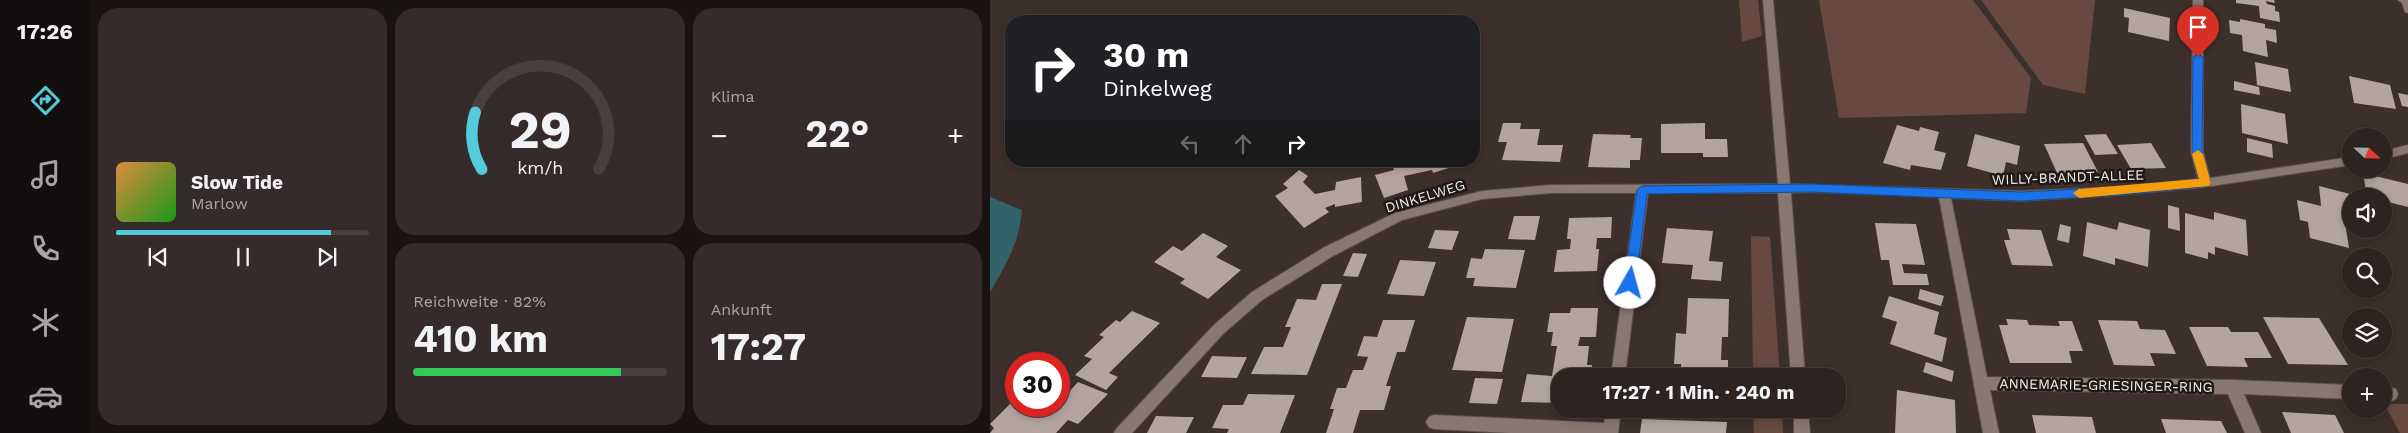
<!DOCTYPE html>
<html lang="de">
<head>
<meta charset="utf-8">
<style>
  :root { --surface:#2d2321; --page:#352b2a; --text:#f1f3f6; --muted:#a7a4a5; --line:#48403f; --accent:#53cbdc }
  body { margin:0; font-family:"Work Sans",sans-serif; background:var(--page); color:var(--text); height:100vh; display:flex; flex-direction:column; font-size:19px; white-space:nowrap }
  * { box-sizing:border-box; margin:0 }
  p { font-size:16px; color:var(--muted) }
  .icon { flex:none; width:28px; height:28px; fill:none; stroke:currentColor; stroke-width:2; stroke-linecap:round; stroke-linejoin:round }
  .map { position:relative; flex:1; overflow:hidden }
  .details { display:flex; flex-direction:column; gap:8px; padding:8px; background:#191312; width:900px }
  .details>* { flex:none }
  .top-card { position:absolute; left:15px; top:15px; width:475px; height:152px; border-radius:20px; box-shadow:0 2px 8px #0003,0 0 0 1px var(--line); background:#202124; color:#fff; overflow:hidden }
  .needle { width:32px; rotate:112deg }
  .fabs { position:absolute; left:1352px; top:128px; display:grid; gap:10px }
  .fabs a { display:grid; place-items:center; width:50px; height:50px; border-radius:50%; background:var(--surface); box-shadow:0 2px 8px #0003,0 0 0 1px var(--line); font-size:25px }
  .speed { position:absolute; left:15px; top:352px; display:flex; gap:10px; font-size:25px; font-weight:700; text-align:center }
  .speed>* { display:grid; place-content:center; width:65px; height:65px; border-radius:50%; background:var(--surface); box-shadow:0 2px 8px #0003,0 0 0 1px var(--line); line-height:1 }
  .speed .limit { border:8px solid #d22; background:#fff; color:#111 }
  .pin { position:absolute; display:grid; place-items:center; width:42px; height:42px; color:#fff; margin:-51px -21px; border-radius:50% 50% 50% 0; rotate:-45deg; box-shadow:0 0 5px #0007 }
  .pin .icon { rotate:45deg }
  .me { position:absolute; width:55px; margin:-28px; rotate:7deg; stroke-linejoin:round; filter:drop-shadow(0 0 4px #0008) }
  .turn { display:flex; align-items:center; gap:18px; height:105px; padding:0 15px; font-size:22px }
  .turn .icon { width:65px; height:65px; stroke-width:2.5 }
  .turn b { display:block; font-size:35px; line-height:42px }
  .lanes { display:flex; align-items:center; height:48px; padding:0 15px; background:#0003; justify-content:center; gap:25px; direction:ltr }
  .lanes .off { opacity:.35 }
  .big { font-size:38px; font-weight:700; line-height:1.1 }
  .details .widget { flex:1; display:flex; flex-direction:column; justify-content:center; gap:8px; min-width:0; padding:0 18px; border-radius:20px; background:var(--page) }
  .details .dial { align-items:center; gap:0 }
  .dial svg { height:130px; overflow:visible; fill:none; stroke:var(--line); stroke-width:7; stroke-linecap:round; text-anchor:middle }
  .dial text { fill:var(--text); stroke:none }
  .song { display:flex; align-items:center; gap:15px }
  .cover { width:60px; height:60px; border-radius:8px; background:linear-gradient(135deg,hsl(30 70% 55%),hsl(120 70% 35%)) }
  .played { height:5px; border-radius:2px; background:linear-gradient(90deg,var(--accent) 85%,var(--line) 85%) }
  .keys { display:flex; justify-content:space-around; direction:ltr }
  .heat { display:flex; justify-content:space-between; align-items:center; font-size:28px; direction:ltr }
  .charge { height:8px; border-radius:4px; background:linear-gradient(90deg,#34c759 82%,var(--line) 0) }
  .details .tiles { flex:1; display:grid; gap:8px; grid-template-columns:repeat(3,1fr) }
  .widget:first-child { grid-row:span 2 }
  .trip { position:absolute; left:561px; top:368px; width:295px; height:50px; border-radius:20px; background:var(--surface); box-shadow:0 2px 8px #0003,0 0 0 1px var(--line); font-weight:700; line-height:50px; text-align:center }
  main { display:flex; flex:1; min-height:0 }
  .tabs { display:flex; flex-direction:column; width:90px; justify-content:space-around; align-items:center; background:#120e0d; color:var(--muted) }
  .tabs .icon { width:35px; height:35px }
  .tabs .current { color:var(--accent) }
  .tabs b { font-size:22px; color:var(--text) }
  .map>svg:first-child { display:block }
  .green { fill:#684940 }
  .water { fill:#32636a }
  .building { fill:#b3a49f }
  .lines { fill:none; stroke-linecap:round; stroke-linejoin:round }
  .minor-casing { stroke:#5a4e4b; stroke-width:2 }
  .minor { fill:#897771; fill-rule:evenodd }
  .route { fill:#1a73e8; stroke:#114b97 }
  .slow { fill:#f59e0b }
  .labels { text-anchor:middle; stroke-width:5; stroke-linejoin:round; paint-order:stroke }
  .street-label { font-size:14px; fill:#f8efed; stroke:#1f1917 }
</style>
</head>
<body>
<main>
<nav class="tabs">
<b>17:26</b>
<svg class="icon current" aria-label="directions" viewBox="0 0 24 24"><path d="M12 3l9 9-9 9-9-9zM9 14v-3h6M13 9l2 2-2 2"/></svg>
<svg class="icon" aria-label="music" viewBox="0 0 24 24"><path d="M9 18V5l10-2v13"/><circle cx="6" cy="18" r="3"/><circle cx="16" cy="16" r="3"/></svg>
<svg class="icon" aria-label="phone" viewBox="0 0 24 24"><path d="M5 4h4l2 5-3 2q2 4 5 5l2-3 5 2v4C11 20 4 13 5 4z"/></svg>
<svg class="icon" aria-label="climate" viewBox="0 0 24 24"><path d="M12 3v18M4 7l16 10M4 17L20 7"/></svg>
<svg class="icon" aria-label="car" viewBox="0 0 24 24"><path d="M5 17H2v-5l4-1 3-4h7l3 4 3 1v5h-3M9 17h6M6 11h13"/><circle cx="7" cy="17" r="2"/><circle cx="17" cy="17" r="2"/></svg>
</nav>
<section class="details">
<div class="tiles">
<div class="widget">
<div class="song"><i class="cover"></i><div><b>Slow Tide</b><p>Marlow</p></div></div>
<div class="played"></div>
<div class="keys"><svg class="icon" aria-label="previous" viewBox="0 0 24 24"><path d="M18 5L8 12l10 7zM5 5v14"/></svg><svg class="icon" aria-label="pause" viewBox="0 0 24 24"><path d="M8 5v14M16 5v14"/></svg><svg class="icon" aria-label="next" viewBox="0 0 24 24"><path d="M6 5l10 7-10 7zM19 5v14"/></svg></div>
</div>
<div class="widget dial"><svg viewBox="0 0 100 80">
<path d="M14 69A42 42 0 1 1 86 69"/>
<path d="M14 69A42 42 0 0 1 10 34" stroke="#53cbdc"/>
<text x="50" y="56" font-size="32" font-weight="700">29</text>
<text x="50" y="72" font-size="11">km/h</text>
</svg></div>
<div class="widget"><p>Klima</p>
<div class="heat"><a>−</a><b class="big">22°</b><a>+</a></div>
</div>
<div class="widget"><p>Reichweite · 82%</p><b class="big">410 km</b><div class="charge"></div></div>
<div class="widget"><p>Ankunft</p><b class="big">17:27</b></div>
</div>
</section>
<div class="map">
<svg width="1418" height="433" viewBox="0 0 1418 433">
  <rect width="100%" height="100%" fill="#3c2f2c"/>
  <g class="green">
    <path d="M749,0H768L772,36L752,42Z"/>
    <path d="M829,0H983L1041,78L1036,113L849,118Z"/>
    <path d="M991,0H1105L1095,94L1053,85Z"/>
    <path d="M761,236L780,237L790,376H763Z"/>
    <path d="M1394,404H1418V433H1410Z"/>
    <path d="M763,409H792L793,433H764Z"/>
  </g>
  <path class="water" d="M0,197L32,210C29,243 17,263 0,292Z"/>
  <g class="building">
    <path d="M1246,0H1284L1285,3L1276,1L1277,4L1285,6V11L1289,12L1290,22L1270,18L1269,6L1246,3Z"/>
    <path d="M1134,8L1180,18L1179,41L1138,32L1139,18L1134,17Z"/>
    <path d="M1250,19L1275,24V28L1286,30L1287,43L1276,40L1278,57L1253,51L1252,35L1240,33L1239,20L1250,22Z"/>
    <path d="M1265,62L1298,69L1301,92L1267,85Z"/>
    <path d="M1359,76L1400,85L1406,109L1364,103Z"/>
    <path d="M1244,81L1269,87L1270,95L1244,90Z"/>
    <path d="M1408,93L1418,95V107L1412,106Z"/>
    <path d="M1251,104L1295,114L1298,144L1252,133Z"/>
    <path d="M513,123H531L530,129H550L547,145H573L570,162L512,160L517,142H508Z"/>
    <path d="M715,123V139H737L738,157H713V153H671V124Z"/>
    <path d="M907,125L929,131L930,127L949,132L944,150L956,153L951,170L921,165L920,170L893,163Z"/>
    <path d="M603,134L641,135L640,138H652L650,160H640V168L598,167Z"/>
    <path d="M985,134L1030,146L1027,165L1016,162L1013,176L977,166Z"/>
    <path d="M1116,134L1128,154L1105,155L1094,135Z"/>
    <path d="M1257,138L1282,144L1283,158L1257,152Z"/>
    <path d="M1093,143L1108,172L1067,173L1054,144Z"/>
    <path d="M1161,143L1176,168L1141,169L1127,145Z"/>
    <path d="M401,161H467L468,165L443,173L442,170L414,176L418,190L394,198L385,175L404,170Z"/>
    <path d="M309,170L318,176L313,182L325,194L345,190L346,182L371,177L372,202L345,207V204L335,208L339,212L314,228L285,196L298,188L293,184Z"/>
    <path d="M1373,173L1418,184V207L1394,201V196H1377Z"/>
    <path d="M1329,186L1364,195L1361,196V214L1353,211L1359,248L1320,238L1318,222L1310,220L1307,200L1331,206Z"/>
    <path d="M1178,205L1189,208L1190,231L1178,228Z"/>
    <path d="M1224,212L1256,220L1258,256L1225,247V255L1218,252V259L1195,253V213L1224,220Z"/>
    <path d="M524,216H550L545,240L518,239Z"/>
    <path d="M622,217L621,238H607L606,249H609L607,271L564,272L567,250L580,249L581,239H577L579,218Z"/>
    <path d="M1097,222L1127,230L1129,222L1160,230L1158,267L1125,258V265L1093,256Z"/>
    <path d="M885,223L926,224L935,265L912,264L914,273L937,274L939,285H903L899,260H891Z"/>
    <path d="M1070,224L1081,227L1079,243L1067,240Z"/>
    <path d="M677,228L723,231L719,261L733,262L731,281L701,279L703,265L672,263Z"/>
    <path d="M1017,229L1051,230L1063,266L1022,265L1014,240H1020Z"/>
    <path d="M445,230L469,231L462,250L438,248Z"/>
    <path d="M213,233L238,246L226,257L251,270L218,299L190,283L195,279L164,262L183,246L192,251Z"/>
    <path d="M495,249L535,250L526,288L483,286L485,278H476L481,258L492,259Z"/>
    <path d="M363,253L377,254L368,277L353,276Z"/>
    <path d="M410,260L446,262L434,296L397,294Z"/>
    <path d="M332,284H352L317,375L261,374L274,347H293L301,327H295L307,299L326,300Z"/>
    <path d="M930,289L954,296L951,306L928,299Z"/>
    <path d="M899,296L949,312L944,334L957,338L952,362L900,344L907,322L892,317Z"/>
    <path d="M698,298L739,299L738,337H732L731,360H738V376H691V364H684L686,333L696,334Z"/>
    <path d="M581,308H608L606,337H590L588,346H599L597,365H602L601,376H570V403L531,402L537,374L562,376L567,346H561L563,332H557L560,313H580Z"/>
    <path d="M142,311L170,323L119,373L128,377L116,390L85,375L102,359L94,356L114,337L109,335L126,320L130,322Z"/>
    <path d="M477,317L524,319L512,372L462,370Z"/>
    <path d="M1273,317L1329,318L1358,365L1298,364Z"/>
    <path d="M1016,319L1037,320L1039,325L1070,326L1068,321H1082L1093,351H1079L1082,363H1020L1009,325H1018Z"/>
    <path d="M393,320H425L415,352H407L396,386H401L394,410H370L363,433H336L344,409H340L347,388H356L363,370H373L378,357L367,356L374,336L387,337Z"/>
    <path d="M1108,320L1147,321L1150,329L1175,330L1186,354L1160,353L1165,366L1124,365Z"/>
    <path d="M1199,327H1238L1241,332H1268L1282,358H1254L1258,367L1217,366Z"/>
    <path d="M222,356L248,357H257L247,378L211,377Z"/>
    <path d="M936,362L964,371L962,382L933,372Z"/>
    <path d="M485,378L513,379L507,404L479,403Z"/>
    <path d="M88,382L118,394L88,424L78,420L66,433H0L4,428L0,424L26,398V406H69V395L74,397Z"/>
    <path d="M907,390L965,400L966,433H905Z"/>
    <path d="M258,394L305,395L290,433H237L239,429L222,428L233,405H253Z"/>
    <path d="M1292,412L1345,415L1354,433H1301Z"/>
    <path d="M1042,415L1102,417L1106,433H1046Z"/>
    <path d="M166,416L194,417H204L196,433H157Z"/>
    <path d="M652,419L737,422L736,433H650Z"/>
    <path d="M1171,419L1231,421L1237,433H1176Z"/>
  </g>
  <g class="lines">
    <defs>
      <g id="minor">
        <path d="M773,0H783L800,184L1031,191L1129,187L1208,179L1201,152L1203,0H1213V152L1220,178L1361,157V165L1215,187L1129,195L1031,201L961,198L997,377L1243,380L1361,385V399L1254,394L1271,433H1255L1238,394L1000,390L1009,433H993L949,197L821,192L801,193L815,376H801L788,193H658L635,376H621L646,193H561L492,199L412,220L343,256L272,300L234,333L142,433H124L127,428L224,325L262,292L333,248L405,213L492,191L561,185L788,184Z"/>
        <path d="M1408,0H1418V13L1415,12L1412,3Z"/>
        <path d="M1418,145V153L1394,159V151Z"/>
        <path d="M1394,386L1406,389L1408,394L1406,399L1401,401L1394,400Z"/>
        <path d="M617,409H631L628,433H520L444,429L439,427L436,422L439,417L444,415L614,423Z"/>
        <path d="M804,409H818L820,433H804Z"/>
      </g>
    </defs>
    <use href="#minor" class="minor-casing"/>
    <use href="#minor" class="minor"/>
  </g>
  <path class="route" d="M1208,54L1213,57L1212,152L1221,183L1219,186L1130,195L1031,201L821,192L657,194L646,283L640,288L634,283L647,190L652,186L821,184L1031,192L1130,187L1209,180L1202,152L1203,57Z"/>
  <path class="slow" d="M1208,150L1213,154L1221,183L1219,186L1089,198L1083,193L1089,189L1209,179L1202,154Z"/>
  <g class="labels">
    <g class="street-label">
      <text transform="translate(1078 177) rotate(-2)" y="5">WILLY-BRANDT-ALLEE</text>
      <text transform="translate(435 196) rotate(-17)" y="5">DINKELWEG</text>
      <text transform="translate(1116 385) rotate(1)" y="5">ANNEMARIE-GRIESINGER-RING</text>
    </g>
  </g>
</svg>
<div class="fabs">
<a><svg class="needle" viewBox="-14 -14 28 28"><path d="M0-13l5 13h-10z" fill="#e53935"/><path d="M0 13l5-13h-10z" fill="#a7a4a5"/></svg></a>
<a><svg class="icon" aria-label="sound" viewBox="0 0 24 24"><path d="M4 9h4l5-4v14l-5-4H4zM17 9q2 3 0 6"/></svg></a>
<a><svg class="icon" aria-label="search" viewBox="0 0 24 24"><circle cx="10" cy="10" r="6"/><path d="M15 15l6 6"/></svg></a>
<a><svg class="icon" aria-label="layers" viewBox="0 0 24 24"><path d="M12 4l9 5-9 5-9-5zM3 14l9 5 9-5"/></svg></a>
<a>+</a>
</div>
<div class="speed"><div class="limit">30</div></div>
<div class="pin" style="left:1208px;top:57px;background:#d93025"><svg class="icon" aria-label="arrive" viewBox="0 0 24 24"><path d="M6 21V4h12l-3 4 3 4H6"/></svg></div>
<svg class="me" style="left:640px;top:283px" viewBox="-20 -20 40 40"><circle r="19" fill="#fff"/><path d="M0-13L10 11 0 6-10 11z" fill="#1a73e8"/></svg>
<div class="trip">17:27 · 1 Min. · 240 m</div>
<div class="top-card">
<div class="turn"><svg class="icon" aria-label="right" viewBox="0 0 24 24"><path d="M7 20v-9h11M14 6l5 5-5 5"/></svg><div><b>30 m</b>Dinkelweg</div></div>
<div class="lanes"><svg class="icon off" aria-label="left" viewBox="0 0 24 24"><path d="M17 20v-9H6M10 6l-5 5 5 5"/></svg><svg class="icon off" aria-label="ahead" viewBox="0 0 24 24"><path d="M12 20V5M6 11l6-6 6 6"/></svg><svg class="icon" aria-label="right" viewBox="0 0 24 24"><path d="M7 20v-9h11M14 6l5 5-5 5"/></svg></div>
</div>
</div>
</main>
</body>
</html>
